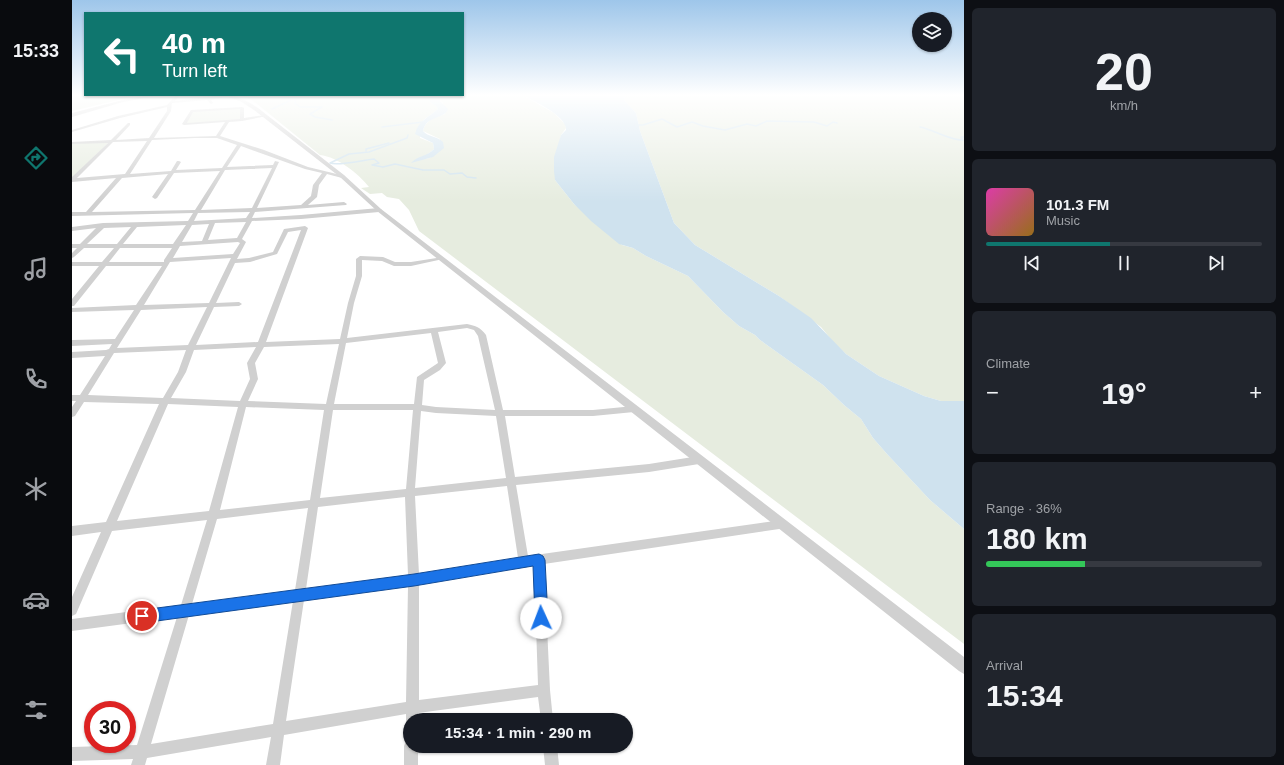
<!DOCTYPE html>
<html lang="en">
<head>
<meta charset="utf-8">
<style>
  :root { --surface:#171b24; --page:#20242c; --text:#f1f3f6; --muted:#9ea1a6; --line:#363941; --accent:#0f766e }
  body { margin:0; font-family:Helvetica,sans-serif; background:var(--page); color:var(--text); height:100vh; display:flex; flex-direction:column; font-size:15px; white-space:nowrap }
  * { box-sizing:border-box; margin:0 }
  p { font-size:13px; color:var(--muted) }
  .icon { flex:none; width:22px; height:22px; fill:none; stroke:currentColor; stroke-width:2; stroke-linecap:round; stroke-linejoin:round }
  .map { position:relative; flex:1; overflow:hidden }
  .panel { display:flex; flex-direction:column; gap:8px; padding:8px; background:#0d0f14; width:320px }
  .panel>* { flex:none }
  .hud { position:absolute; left:12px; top:12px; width:380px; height:84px; border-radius:0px; box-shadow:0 1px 3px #0004; background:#0f766e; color:#fff; overflow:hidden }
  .tools { position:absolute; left:840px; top:12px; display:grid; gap:8px }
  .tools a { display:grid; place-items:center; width:40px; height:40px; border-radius:50%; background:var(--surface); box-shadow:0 1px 3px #0004; font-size:20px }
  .speed { position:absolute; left:12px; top:701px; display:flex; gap:8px; font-size:20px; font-weight:700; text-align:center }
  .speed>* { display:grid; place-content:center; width:52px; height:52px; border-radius:50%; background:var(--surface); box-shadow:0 1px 3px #0004; line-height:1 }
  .speed .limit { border:6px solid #d22; background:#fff; color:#111 }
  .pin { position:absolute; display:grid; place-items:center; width:34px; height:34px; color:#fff; margin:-17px; border:2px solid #fff; border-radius:50%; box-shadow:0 1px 4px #0007 }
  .me { position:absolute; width:44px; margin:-22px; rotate:358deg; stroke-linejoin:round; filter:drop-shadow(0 0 3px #0008) }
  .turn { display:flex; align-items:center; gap:14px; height:84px; padding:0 12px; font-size:18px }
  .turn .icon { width:52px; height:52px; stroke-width:2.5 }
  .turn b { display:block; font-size:28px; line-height:34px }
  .big { font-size:30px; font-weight:700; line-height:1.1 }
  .panel .tile { flex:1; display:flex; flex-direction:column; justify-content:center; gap:6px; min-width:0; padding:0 14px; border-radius:6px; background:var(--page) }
  .panel .dial { align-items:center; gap:0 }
  .dial b { font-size:52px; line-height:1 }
  .song { display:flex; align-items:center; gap:12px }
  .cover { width:48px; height:48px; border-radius:6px; background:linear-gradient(135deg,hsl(320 70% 55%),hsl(40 70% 35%)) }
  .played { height:4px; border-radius:2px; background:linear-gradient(90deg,var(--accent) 45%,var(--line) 45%) }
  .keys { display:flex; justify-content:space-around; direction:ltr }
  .heat { display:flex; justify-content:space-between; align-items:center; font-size:22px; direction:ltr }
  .charge { height:6px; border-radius:3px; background:linear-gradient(90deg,#34c759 36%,var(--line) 0) }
  .trip { position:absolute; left:331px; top:713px; width:230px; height:40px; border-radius:20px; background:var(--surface); box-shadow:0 1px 3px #0004; font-weight:700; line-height:40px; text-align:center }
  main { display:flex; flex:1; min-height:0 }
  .menu { display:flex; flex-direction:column; width:72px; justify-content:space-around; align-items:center; background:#090b0e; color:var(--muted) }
  .menu .icon { width:28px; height:28px }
  .menu .current { color:var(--accent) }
  .menu b { font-size:18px; color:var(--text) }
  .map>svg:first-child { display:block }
  .green { fill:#e6ecdf }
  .water { fill:#cfe2ee }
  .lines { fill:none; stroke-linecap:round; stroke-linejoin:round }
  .stream { stroke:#cfe2ee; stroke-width:1.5 }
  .minor { fill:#d0d0d0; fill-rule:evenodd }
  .tertiary { fill:#d0d0d0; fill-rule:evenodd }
  .route { fill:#1a73e8; stroke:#114b97 }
</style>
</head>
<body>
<main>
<nav class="menu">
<b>15:33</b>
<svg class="icon current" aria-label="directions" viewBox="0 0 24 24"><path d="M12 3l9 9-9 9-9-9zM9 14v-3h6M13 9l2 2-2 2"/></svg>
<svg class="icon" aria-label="music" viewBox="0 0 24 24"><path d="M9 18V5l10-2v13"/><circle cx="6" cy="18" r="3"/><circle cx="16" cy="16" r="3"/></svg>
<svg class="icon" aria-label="phone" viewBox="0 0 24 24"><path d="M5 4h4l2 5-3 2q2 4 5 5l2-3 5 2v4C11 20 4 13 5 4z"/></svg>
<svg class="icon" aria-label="climate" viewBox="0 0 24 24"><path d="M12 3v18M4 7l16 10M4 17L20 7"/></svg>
<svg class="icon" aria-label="car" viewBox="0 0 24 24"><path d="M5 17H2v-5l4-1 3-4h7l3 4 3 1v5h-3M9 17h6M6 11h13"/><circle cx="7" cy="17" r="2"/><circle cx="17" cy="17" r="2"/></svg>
<svg class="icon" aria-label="filters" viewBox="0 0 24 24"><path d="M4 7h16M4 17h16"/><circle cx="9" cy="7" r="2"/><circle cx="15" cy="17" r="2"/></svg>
</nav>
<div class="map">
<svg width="892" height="765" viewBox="0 0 892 765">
  <rect width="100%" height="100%" fill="#fff"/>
  <g class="green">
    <path d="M0,95H67L0,111Z"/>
    <path d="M167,95H359L358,102L364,106L366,109C351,122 349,116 348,138L361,143L362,149L350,159L358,158L368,139L351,131C353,120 364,117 373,114L371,103L367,99L371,95H450L482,113L493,124L494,128L489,135L483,180L502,204L550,245L561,248L574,256L616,276L651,312L667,326L683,335L688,340L751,385L772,405L789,419L801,438L815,454L858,500L892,529V644L347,231L337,210L327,199L315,197L310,193L298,194L289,188L297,187C287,174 266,157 248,155L180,100Z"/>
    <path d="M553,95H892V401H869L852,396L807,376L774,354L762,343L749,327L707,296L623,245L602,223L568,131L564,113L552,100Z"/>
    <path d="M168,108L169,120L114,124L121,111Z"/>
    <path d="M38,141L0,178V144Z"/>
  </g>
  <g class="water">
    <path d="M359,95H371L368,98V101L376,109C372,120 354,115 351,131C356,137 365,136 371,142L372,148L361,157L339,163C345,156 356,156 362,149L361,143L343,134C346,121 357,117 366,109L364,106L358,102L357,99Z"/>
    <path d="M450,95H553L552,100L564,113L568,131L602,223L623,245L707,296L739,318L774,354L807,376L852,396L869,401H892V529L858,500L815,454L801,438L789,419L772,405L751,385L688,340L683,335L667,326L651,312L616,276L574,256L561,248L547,244L519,221L502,204L483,180L482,171V157L489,135L494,130C495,116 462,101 450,95Z"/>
  </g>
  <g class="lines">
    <g class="stream">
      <path d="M204,95L211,98H224L223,103L228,107H250L238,114L243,117L260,120"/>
      <path d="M224,99L232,95"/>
      <path d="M200,109L219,100"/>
      <path d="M563,125H571L590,119L605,127L620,122L631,126L653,130L675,124L684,126L695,121L742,122L755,126L761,122L765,123"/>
      <path d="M310,127L351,122"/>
      <path d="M848,127C863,130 876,140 891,140L889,137H892"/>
      <path d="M336,135L335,138L297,152L277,154L258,163C267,166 291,160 302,159L307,163L300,165L311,167L323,164L351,170H372L378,174L390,173L395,177L404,178"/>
      <path d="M294,151V149L317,143"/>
    </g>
    <g class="minor">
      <path d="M104,95H108L103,101L153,95L156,96L139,100L141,103L139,104L135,100L100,103L99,111L82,138L144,136L153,122L112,125L110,124L119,110L170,107L172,108V118L193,115L195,116L170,121L157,122L148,136L192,150L236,167L273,176L270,178L255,174L247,185L245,197L236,205L272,202L275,204L274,205L183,212L180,218L229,215L307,208L310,210L307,212L229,219L180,221L170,239L174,242L165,259L177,258L201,252L212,229L233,226L236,228L194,342L268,339L276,303L284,276V259L288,256L311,257L323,262H339L371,257V259L339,266H322L310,261L290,260V276L282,303L275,338L395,324C404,326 408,327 414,335L431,410H521L562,406L565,407L566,409L565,411L562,412L521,416H433L443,477L577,464L627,456L630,457L632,460L630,463L627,464L577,472L444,485L456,556L710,520L714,522L715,525L714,528L472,564L478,690L481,720H469L466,697L346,713V720H338V726L335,725L334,720V714L212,735L208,765H194L199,737L75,758L73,765H59L61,759L0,761V747L65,745L105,617L0,631V619L109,605L135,520L40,531L4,614L0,616V597L29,532L0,536V526L34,522L87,404L12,402L3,416L0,417V407L4,401H0V395H8L33,356L0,358V352L34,350L37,349L40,344L0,346V340L43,339L62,310L0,312V308L64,305L90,266H34L2,306H0V299L27,266H0V262H30L42,248H12L2,257L0,258V253L5,248H0V244H8L24,228L0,231V227L31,223L116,221L121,213L0,216V212H14L44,178L0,182V177L36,143L0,144V142L39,140L56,123H58V125L44,140L77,138L95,111V107L48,118L0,132V130L46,116L95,105ZM168,109V119L115,123L121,112ZM123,138H145L165,145L150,168L104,170L109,162L107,161H105L99,171L58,174L80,140ZM75,141L53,174L5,178L41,142ZM169,146L233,169L250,173L241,185L239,196L229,205L185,208L207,162L203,161L201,165L155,167ZM200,168L180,208L129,210L153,170ZM148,171L123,210L20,212L50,178L96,174L80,197L83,199L85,198L102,173ZM178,212L174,218L122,221L126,213ZM174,222L165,238L136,240L143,223ZM137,224L130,241L110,242L120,225ZM114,225L101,244H51L65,227ZM59,227L45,244H15L32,228ZM229,230L186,342L124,345L142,307L167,306L170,304L167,302L144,303L163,263L178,262L205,254L216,232ZM166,242L168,243L161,254L101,258L108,246ZM48,248H100L92,260V262H37ZM159,258L137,303L72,305L98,262ZM135,307L116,345L45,348L69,310ZM395,328L402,330L406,336L423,410L364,407L350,405L352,380L368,370L374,363L366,332ZM359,333L366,363L345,377L342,404H262L274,343ZM267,344L254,404L176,401L186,379L183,363L192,347ZM184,347L175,363L178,379L168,401L99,398L114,372L122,350ZM114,350L106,372L91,398L16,395L42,353ZM96,404L166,407L137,511L45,521ZM174,407L252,410L238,500L148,510ZM261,410H341L334,489L248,498ZM349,411L364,413L424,416L434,478L343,488ZM435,486L446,558L347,574L343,496ZM333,497L336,575L234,589L246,507ZM236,508L223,590L120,604L145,519ZM462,566L466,685L347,700V584ZM336,586L334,702L214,721L232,600ZM221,601L201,724L79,744L117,615Z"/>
      <path d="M338,740V746H346V765H332V746L334,741Z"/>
      <path d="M471,746H485L487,765H473Z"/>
    </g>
    <g class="tertiary">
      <path d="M78,95H89L51,102L0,117V113L51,100Z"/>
      <path d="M149,95C163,95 174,100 186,108L272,175L309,209L892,657V674L887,671L305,211L268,177L182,110L168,101Z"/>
    </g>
  </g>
  <linearGradient id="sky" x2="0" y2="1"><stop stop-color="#9ec6ea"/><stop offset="0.47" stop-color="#fff"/><stop offset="1" stop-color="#fff" stop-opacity="0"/></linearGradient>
  <rect width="892" height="202" fill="url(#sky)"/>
  <path class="route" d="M467,554L471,556L473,560L476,618L474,622L469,624L465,622L463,618L461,566L342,586L70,623L66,621L64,616L66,612L70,610L342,574Z"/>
</svg>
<div class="tools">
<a><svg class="icon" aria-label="layers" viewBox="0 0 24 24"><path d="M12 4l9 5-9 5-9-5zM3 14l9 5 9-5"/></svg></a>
</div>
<div class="speed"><div class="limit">30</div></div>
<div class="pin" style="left:70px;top:616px;background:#d93025"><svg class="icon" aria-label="arrive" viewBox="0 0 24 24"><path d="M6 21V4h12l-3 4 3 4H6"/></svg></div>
<svg class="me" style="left:469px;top:618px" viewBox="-20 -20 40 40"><circle r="19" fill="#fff"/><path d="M0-13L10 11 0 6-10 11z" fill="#1a73e8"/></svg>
<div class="trip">15:34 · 1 min · 290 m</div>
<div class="hud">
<div class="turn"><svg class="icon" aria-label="left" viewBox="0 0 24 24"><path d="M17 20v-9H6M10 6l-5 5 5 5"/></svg><div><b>40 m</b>Turn left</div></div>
</div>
</div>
<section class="panel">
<div class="tile dial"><b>20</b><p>km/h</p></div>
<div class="tile">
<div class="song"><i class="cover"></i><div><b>101.3 FM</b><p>Music</p></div></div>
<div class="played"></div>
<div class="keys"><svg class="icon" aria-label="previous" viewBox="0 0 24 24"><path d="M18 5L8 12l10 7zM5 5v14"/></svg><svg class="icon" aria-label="pause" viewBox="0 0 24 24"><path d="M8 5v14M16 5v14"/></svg><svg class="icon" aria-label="next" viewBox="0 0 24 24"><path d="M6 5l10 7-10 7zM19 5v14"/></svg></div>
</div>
<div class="tile"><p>Climate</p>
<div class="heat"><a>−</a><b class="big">19°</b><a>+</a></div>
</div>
<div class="tile"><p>Range · 36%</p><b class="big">180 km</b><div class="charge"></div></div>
<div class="tile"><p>Arrival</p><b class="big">15:34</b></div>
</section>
</main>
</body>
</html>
